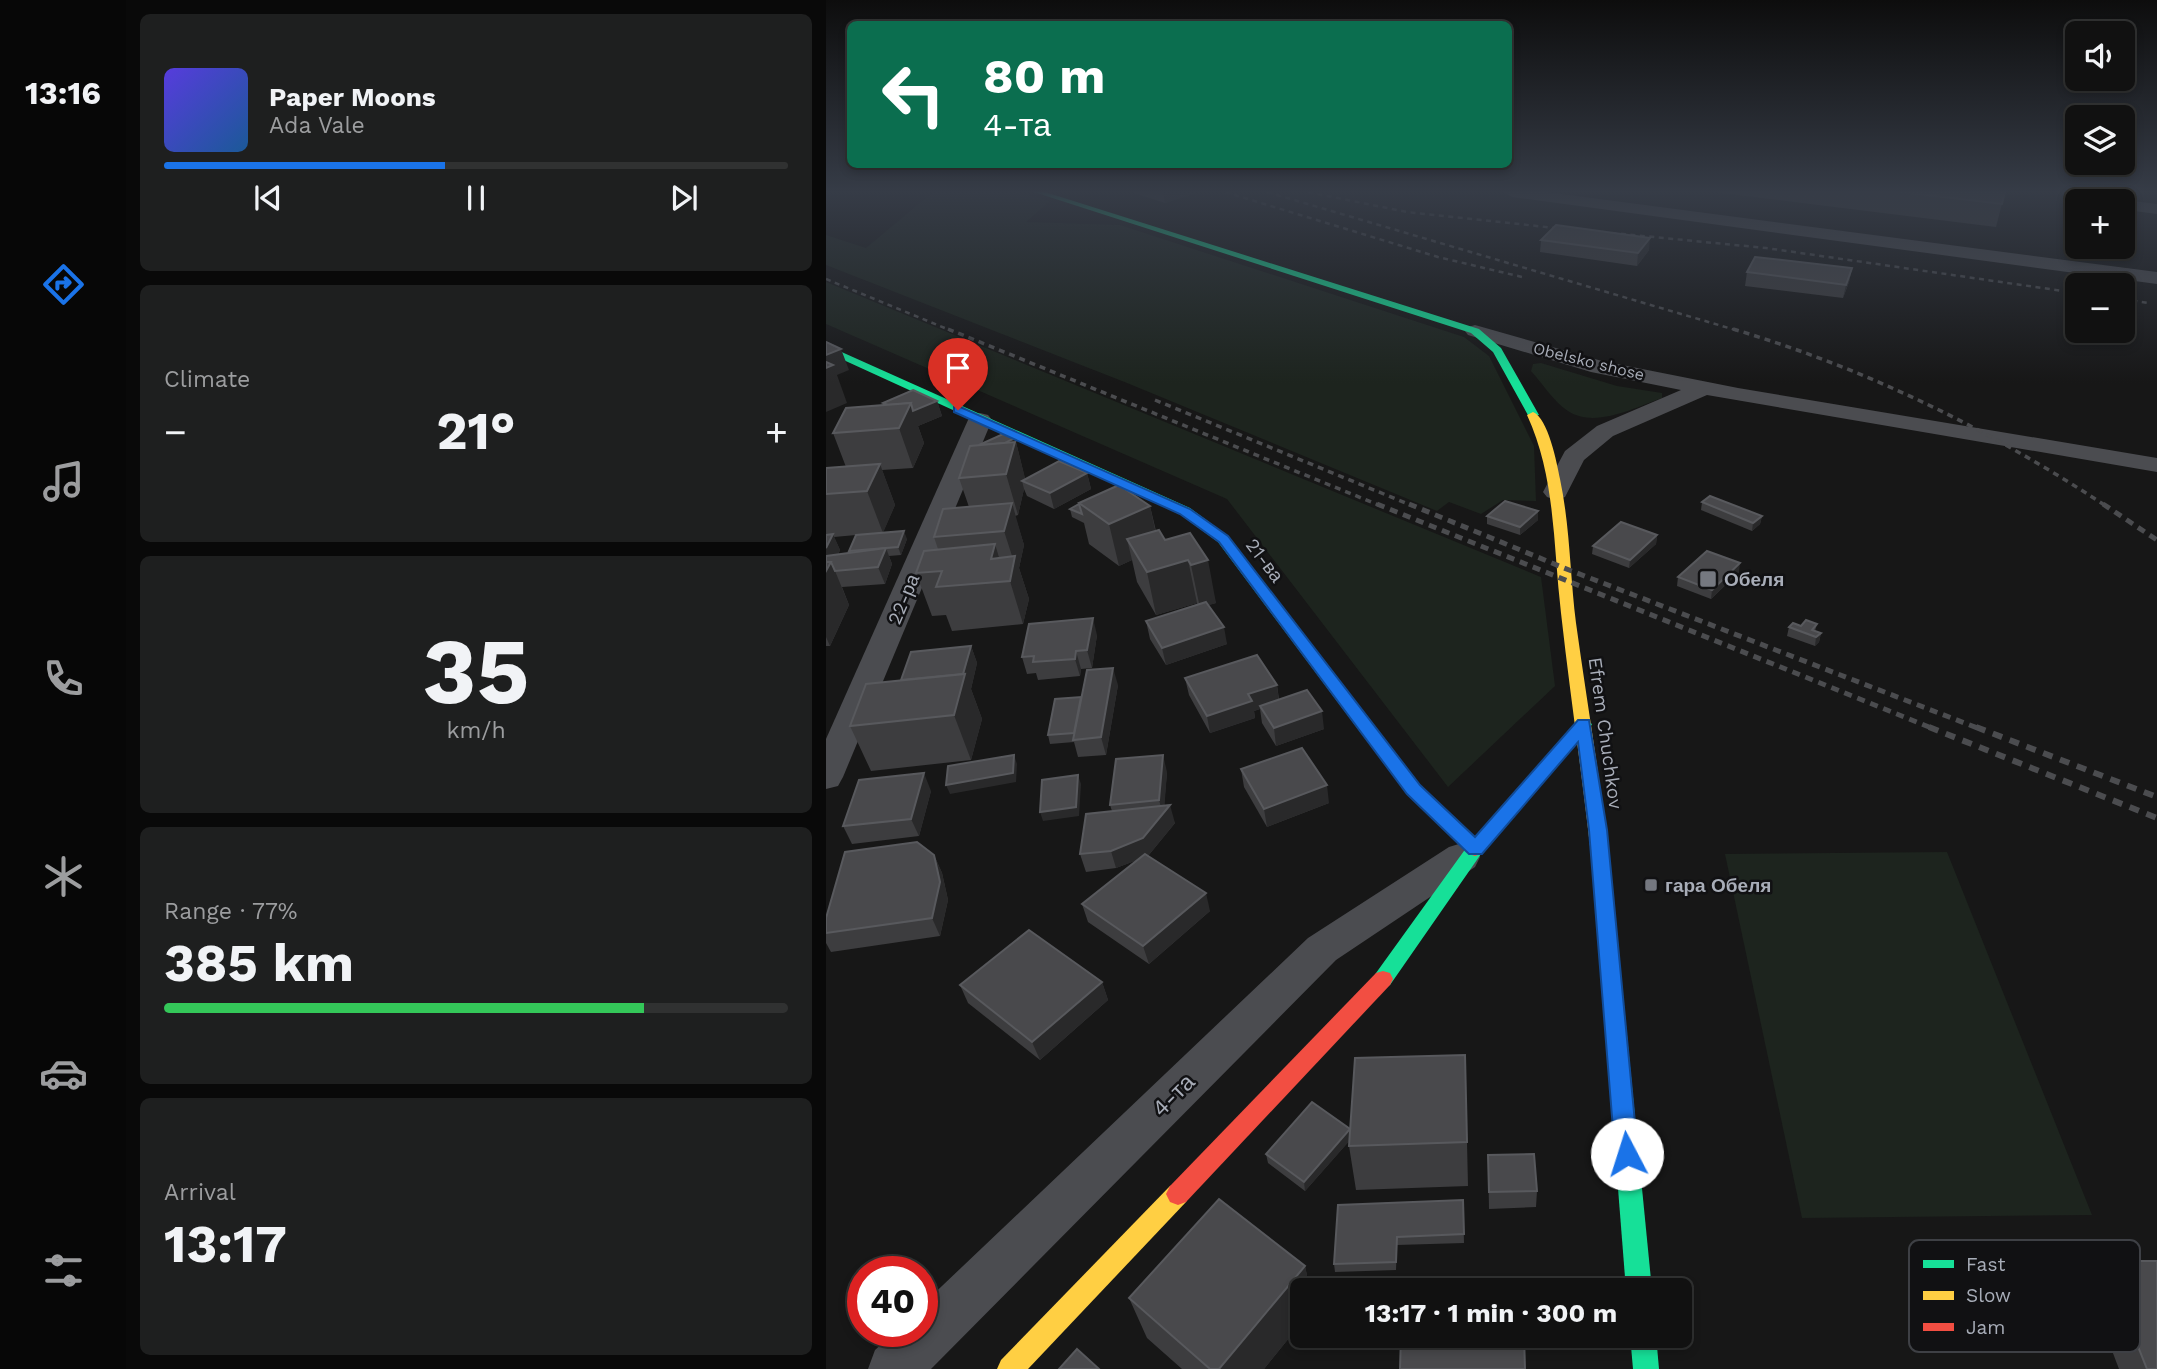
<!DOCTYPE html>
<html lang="en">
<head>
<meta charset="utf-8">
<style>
  :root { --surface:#111; --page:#1e1f1f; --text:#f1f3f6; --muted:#9c9d9f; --line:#303131; --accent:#1a73e8 }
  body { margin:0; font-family:"Work Sans",sans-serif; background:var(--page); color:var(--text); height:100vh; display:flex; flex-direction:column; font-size:26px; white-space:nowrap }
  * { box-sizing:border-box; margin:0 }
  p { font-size:23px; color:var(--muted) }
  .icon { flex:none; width:38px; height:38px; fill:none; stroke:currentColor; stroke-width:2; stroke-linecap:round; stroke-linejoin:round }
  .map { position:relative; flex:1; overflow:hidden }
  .panel { display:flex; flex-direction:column; gap:14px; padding:14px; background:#090909; width:700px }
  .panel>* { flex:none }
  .guide { position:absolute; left:21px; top:21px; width:665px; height:147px; border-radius:10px; box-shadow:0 4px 10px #0003,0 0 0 2px var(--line); background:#0b6e4f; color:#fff; overflow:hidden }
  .buttons { position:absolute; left:1239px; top:21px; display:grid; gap:14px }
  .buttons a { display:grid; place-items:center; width:70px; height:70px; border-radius:10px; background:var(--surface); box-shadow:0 4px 10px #0003,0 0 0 2px var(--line); font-size:35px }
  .speed { position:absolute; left:21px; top:1256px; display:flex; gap:14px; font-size:35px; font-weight:700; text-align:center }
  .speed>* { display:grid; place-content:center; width:91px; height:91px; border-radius:50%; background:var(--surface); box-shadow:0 4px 10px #0003,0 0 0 2px var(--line); line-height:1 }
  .speed .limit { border:10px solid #d22; background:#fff; color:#111 }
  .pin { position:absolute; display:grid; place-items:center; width:60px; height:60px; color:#fff; margin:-72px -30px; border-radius:50% 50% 50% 0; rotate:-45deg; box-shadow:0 0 7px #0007 }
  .pin .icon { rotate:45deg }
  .me { position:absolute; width:77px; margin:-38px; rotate:355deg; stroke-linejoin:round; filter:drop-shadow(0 0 5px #0008) }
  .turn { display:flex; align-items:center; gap:24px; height:147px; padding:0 21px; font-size:32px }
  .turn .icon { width:91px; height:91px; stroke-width:2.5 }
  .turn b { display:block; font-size:49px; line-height:60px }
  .big { font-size:52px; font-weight:700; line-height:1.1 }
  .panel .widget { flex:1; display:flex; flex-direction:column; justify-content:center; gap:10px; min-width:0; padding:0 24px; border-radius:10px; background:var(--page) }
  .panel .dial { align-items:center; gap:0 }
  .dial b { font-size:91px; line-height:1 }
  .song { display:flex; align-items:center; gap:21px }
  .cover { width:84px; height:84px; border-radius:10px; background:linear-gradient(135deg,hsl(250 70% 55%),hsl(210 70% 35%)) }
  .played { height:7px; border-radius:4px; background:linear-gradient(90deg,var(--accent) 45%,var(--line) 45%) }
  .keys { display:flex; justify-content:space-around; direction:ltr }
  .heat { display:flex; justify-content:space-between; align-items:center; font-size:38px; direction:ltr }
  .charge { height:10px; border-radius:5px; background:linear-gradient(90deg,#34c759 77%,var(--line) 0) }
  .trip { position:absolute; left:464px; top:1278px; width:402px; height:70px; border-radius:10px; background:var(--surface); box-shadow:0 4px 10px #0003,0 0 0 2px var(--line); font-weight:700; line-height:70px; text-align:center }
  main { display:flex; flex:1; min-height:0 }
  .tabs { display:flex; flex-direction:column; width:126px; justify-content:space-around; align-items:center; background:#070707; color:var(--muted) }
  .tabs .icon { width:49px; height:49px }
  .tabs .active { color:var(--accent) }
  .tabs b { font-size:32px; color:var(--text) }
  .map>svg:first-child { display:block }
  .green { fill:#1d241e }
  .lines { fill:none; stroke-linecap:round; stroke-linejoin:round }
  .street { fill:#4b4c50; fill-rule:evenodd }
  .fast { fill:#16e098; fill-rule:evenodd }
  .slow { fill:#ffcf43; fill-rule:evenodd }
  .jam { fill:#f24e42; fill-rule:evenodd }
  .rail-far3 { stroke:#4b4c4f; stroke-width:2.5; stroke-dasharray:5 4.5; stroke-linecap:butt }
  .rail-far2 { stroke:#4b4c4f; stroke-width:3.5; stroke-dasharray:6 5; stroke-linecap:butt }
  .rail-far1 { stroke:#4b4c4f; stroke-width:5; stroke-dasharray:8 6; stroke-linecap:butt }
  .rail { stroke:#4b4c4f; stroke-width:6; stroke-dasharray:10 8; stroke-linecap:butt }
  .wall { fill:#3d3d3f; fill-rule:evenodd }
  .shaded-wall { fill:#29292a }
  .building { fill:#49494c; stroke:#58595d; stroke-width:2 }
  .route { fill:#1a73e8; stroke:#114b97; stroke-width:2 }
  .poi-dot { fill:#757880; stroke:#111113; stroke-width:2.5 }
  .labels { text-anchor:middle; stroke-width:5; stroke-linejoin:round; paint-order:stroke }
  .far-street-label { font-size:16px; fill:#a8adb8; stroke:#111113 }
  .street-label { font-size:19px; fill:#a8adb8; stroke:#111113 }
  .poi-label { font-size:19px; font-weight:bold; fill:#a8adb8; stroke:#111113; text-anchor:start }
  .near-street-label { font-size:23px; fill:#a8adb8; stroke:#111113 }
  .key { fill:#111113; stroke:#3e4045; stroke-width:2 }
  .key-label { font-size:19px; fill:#a8adb8 }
</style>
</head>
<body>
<main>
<nav class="tabs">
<b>13:16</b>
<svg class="icon active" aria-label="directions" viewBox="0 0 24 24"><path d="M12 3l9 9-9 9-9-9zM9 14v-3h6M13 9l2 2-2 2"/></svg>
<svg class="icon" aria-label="music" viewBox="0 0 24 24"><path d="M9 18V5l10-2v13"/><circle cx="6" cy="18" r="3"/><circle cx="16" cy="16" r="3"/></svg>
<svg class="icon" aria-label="phone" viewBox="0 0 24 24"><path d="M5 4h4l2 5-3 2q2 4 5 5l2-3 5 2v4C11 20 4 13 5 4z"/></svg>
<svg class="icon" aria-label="climate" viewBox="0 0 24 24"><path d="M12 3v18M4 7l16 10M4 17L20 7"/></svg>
<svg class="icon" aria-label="car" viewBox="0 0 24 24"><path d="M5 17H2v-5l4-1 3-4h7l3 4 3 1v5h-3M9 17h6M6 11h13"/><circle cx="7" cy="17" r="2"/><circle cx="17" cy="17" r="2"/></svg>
<svg class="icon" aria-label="filters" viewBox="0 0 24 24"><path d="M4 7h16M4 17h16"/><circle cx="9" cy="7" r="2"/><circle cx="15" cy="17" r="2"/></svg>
</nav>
<section class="panel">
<div class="widget">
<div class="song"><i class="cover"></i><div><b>Paper Moons</b><p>Ada Vale</p></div></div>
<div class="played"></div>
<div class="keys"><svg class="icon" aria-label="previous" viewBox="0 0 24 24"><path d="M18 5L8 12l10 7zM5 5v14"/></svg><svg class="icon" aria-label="pause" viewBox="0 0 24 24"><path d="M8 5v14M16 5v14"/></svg><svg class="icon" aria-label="next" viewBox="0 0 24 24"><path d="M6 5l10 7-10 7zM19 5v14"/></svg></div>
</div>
<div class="widget"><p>Climate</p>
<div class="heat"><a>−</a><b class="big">21°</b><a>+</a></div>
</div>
<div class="widget dial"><b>35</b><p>km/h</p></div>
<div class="widget"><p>Range · 77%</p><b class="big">385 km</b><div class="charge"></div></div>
<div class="widget"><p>Arrival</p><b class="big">13:17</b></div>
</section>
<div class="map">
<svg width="1331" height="1369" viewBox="0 0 1331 1369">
  <rect width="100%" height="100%" fill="#171717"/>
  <g class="green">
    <path d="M107,192H190L224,201L200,222L294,225L638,337L663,356L708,446L710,501L677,500L655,514L623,502L611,511L301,383L0,265V235L40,248Z"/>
    <path d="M0,282L715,577L729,686L622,787L401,499L0,324Z"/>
    <path d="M715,363L791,386L836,393V398C810,407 769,429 742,411C728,402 716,383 705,371L707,364Z"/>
    <path d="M1121,852L1266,1215L976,1218L899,854Z"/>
  </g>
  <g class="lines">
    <g class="street">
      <path d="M678,192H720L1331,272V284L686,197Z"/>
      <path d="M1307,201L1331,204V214L1301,210L1299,206L1301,202Z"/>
      <path d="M649,325L776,361L912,388L1331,458V472L881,395L787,436L758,460L739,497L730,500L721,497L717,492L739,451L771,426L855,390L765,372L642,335L639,331L642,327Z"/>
      <path d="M154,413L162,415L166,420L17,777L12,786L0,789V739L142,420L146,415Z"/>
      <path d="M636,843L649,847L654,857L649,867L510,960L105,1369H42L49,1350L69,1332H96V1305L482,938L623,847Z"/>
    </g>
    <g class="fast">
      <path d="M208,192H219L653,329L675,348L713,415L703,417L667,352L645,333Z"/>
      <path d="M0,345L364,508L402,536L547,725L549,729L547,733H535L392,542L354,514L0,352Z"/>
      <path d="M758,719L766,724L764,728L655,854L564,985L557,987L550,985L547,979L550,973L643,844L752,720Z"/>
      <path d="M777,876L784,878L786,883L826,1290H800L768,883L770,878Z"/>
      <path d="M804,1335H830L833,1369H807Z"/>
    </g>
    <g class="slow">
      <path d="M707,412C722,418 731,463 734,479C744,526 744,575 750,623C762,710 777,796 786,883L784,888L777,890L770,888L768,883C759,793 745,703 735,613C727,546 730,478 701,415Z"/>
      <path d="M352,1183L360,1186L364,1194L360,1202L202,1369H171L175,1360L344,1186Z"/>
    </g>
    <g class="jam">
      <path d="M541,723L547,725L593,785L655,844L658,849L655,854L649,856L643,854L581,793L533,729Z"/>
      <path d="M557,971L564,973L567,979L564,985L360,1202L352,1205L344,1202L340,1194L344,1186L550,973Z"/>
    </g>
    <g class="rail-far3">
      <path d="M399,192L612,257L696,277"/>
      <path d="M441,192L913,331"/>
      <path d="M482,192L581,212L748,230"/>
      <path d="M776,232L940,248L1251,293"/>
      <path d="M0,279L126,331"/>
      <path d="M1297,299L1322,303"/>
    </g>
    <g class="rail-far2">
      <path d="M122,329L555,506"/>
      <path d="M907,329C1041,369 1163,429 1280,506"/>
      <path d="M329,400L587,506"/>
    </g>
    <g class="rail-far1">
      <path d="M551,504L1108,729"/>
      <path d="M583,504L738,568L1154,729"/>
      <path d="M1277,504L1331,540"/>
    </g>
    <g class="rail">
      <path d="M1103,727L1331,818"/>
      <path d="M1150,727L1331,797"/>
    </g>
  </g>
  <g class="wall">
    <path d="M305,192H373L339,203Z"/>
    <path d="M888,192H1179L1170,227Z"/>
    <path d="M715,240L823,250L811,266L714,252Z"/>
    <path d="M1026,268L1023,282L1017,298L919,286L921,272Z"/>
    <path d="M111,401L116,416L92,426L98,443L87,468L56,470L69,505L57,532L81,539L75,555L63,556L66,564L59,584L16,587L23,605L4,646H0V468L20,467L7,433L58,405L57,403ZM30,535L23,551L24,553L12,555L14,550L8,537Z"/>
    <path d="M189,438L199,479L261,473L265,489L228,509L201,496L198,489L192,515L189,516L198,545L193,568L203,599L197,624L126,631L120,615L106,616L90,573L112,549L108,537L143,507L133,478L142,453L141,451L153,445Z"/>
    <path d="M876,502L936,516L934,524L926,531L875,510Z"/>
    <path d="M253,503L324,506L330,531L339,540L364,533L390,603L382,605L401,644L340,665L324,639L320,621L372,605L371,603L330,615L311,582L306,560L293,566L263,544L258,523L246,517L244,509L253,504Z"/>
    <path d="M661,516L712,520L694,535L661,524Z"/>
    <path d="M831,535L830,544L803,568L766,554L767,546Z"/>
    <path d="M913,572L885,599L851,586L852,577Z"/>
    <path d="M991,624L989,631L995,633L993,642L989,646L961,636L963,627Z"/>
    <path d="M271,635L266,668L255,669L254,676L212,680L210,673L201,674L196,657Z"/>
    <path d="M145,646L151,663L145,689L156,719L145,760L45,771L24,726L75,680Z"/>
    <path d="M359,678L451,685L453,699L498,729L450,746L436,723L434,709L428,711L429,718L384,733L363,695Z"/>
    <path d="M292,685L280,755L252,757L248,742L224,744L222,735L255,697Z"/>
    <path d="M415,769L503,803L441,827L418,787Z"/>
    <path d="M341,772L338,806L349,823L322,856L384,911L323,964L262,922L256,904L311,860L290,868L260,872L254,854L286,811L284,805Z"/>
    <path d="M105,791L93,836L26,844L17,826Z"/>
    <path d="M108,855L116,873L122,900L114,936L5,952L0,943V918Z"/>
    <path d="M276,982L282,1000L214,1060L142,1003L134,985Z"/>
    <path d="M639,1055L642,1186L530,1190L523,1146L524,1140L479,1191L442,1163L440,1154L524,1129Z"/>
    <path d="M662,1155L711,1191L710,1207L663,1209Z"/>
    <path d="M637,1200L638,1243L571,1245L570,1270L509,1272L508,1264Z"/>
    <path d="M1278,1261L1331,1369H1293L1261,1285Z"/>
    <path d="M479,1266L484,1290H476V1322L438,1369H356L321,1338L303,1298Z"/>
  </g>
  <g class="shaded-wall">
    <path d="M337,192H373L339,203Z"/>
    <path d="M824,238L823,250L811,266L812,253Z"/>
    <path d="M1026,268L1023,282L1017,298L1020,285Z"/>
    <path d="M15,349L23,370L11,375L21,403L0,412V355Z"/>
    <path d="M111,401L116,416L92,426L98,443L87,468L73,428L85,403Z"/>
    <path d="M189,438L200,482L196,481L198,489L192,515L180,474L153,456Z"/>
    <path d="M54,464L69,505L57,533L41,491Z"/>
    <path d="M261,473L265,489L228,509L224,493Z"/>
    <path d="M186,503L198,545L193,568L203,599L197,624L184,581L188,562L178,531Z"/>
    <path d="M324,506L333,548L301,539L306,560L293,566L283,524Z"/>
    <path d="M712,511V520L694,535V527Z"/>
    <path d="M936,516L934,524L926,531L927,523Z"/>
    <path d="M78,531L81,539L75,555L72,547Z"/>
    <path d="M7,534L14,550L7,566L23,605L4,646L0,637V548Z"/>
    <path d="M831,535L830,544L803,568L804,560Z"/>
    <path d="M169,544L180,581L165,559Z"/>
    <path d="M60,548L66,564L59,584L52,567Z"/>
    <path d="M362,560L371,603L330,615L321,572Z"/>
    <path d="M382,560L390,603L374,608L365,565Z"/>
    <path d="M914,563L913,572L885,599L886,590Z"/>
    <path d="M267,618L271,635L266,668L261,650Z"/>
    <path d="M398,627L401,644L340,665L336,648Z"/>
    <path d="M995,633L993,642L989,646L990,637Z"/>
    <path d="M145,646L151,663L145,689L156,719L145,760L128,715Z"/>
    <path d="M250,651L255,669L254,676L249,659Z"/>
    <path d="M287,668L292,685L280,755L275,737Z"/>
    <path d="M451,685L453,702L434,706V709L428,711L429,718L384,733L381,716L422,694Z"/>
    <path d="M496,711L498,729L450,746L448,728Z"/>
    <path d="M188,755L191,764L190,782L124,794L120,785Z"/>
    <path d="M337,755L341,772L338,813L344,805L349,823L322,856L290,868L285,851L337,814L333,800Z"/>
    <path d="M98,773L105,791L93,836L85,819Z"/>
    <path d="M252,775L255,784L253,816L217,821L214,812Z"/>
    <path d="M501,785L503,803L441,827L438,809Z"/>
    <path d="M108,855L116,873L122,900L114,936L106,918Z"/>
    <path d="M380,893L384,911L323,964L317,946Z"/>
    <path d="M276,982L282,1000L214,1060L206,1042Z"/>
    <path d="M524,1129L526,1138L479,1191L478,1182Z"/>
    <path d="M479,1266L484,1290H476V1322L438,1369H393Z"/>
  </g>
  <g class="building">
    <path d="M1075,192H1179L1176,204Z"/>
    <path d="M730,225L824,238L812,253L715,240Z"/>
    <path d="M929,257L1026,268L1020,285L921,272Z"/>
    <path d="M0,342L15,349L0,355Z"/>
    <path d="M0,362L7,365L0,368Z"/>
    <path d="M87,390L111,401L87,411L85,403L62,405L57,403Z"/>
    <path d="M85,403L73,428L7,433L20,408Z"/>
    <path d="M177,434L189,438L179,443L153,445Z"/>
    <path d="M189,442L180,474L133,478L144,446Z"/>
    <path d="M233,461L261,473L224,493L196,481Z"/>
    <path d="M54,464L41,491L0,494V468Z"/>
    <path d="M293,485L324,506L283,524L253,503Z"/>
    <path d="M884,496L936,516L927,523L876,502Z"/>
    <path d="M679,501L712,511L694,527L661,516Z"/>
    <path d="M186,503L178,531L108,537L117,509Z"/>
    <path d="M253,504L256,514L244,509Z"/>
    <path d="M795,522L831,535L804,560L767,546Z"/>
    <path d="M333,530L339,540L364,533L382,560L365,565L362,560L321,572L301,539Z"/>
    <path d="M78,531L72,547L23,551L30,535Z"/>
    <path d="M7,534L0,548V535Z"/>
    <path d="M169,544L165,559L189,556L184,581L110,587L116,571L90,573L98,551Z"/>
    <path d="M60,548L52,567L9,571L5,562H0V556Z"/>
    <path d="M881,551L914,563L886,590L852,577Z"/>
    <path d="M0,562H5L0,571Z"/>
    <path d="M380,602L398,627L336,648L320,621Z"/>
    <path d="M267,618L261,650L250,651L249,659L207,662L208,656L196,657L203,624Z"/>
    <path d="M980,620L991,624L986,630L995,633L990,637L963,627L967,623L975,626Z"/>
    <path d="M145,646L137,674L75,680L85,652Z"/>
    <path d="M431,655L451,685L422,694L426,701L381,716L359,678Z"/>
    <path d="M287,668L275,737L247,740L261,670Z"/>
    <path d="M139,674L128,715L24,726L40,684Z"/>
    <path d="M481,690L496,711L448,728L434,706Z"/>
    <path d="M255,697L248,733L222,735L229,699Z"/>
    <path d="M476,748L501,785L438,809L415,769Z"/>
    <path d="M188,755L187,773L120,785L122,766Z"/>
    <path d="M337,755L333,800L284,805L290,759Z"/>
    <path d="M98,773L85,819L17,826L33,780Z"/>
    <path d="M252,775L250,807L214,812L216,780Z"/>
    <path d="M344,805L317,838L285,851L254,854L260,814Z"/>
    <path d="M91,842L108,855L114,882L106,918L0,933V918L19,852Z"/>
    <path d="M319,854L380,893L317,946L256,904Z"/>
    <path d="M203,930L276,982L206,1042L134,985Z"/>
    <path d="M639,1055L641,1142L523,1146L529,1058Z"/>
    <path d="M486,1102L524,1129L478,1182L440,1154Z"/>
    <path d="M708,1154L711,1191L663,1192L662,1155Z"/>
    <path d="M393,1199L479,1266L393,1369H384L303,1298Z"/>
    <path d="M637,1200L638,1234L571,1237L570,1262L508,1264L512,1205Z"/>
    <path d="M1278,1261H1331V1369H1321Z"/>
    <path d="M575,1335H698L699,1369H574Z"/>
    <path d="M251,1349L273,1369H233Z"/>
  </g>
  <linearGradient id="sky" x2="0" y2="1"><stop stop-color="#0d0d0d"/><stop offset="0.5" stop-color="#363c47"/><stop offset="1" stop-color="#363c47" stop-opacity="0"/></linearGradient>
  <rect width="1331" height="383" fill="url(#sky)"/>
  <path class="route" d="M132,406L364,509L402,536L594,785L649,837L752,720H763L781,830L812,1154L809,1162L801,1165L793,1162L789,1154L763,830L752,742L656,854H643L581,794L393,542L354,514L128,412V407Z"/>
  <g class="poi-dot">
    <rect x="873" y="570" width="18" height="18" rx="3.5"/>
    <rect x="818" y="878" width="14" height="14" rx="3.5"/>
  </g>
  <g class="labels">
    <g class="far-street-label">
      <text transform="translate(763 361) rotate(14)" y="6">Obelsko shose</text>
    </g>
    <g class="street-label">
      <text transform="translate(439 560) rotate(53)" y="7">21-ва</text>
      <text transform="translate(77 599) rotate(-67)" y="7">22-ра</text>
      <text transform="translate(780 733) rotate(82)" y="7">Efrem Chuchkov</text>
    </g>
    <g class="poi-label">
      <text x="898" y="586">Обеля</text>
      <text x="839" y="892">гара Обеля</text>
    </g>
    <g class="near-street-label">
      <text transform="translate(347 1095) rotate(-45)" y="8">4-та</text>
    </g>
  </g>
  <rect x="1083" y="1240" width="231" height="112" rx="10" class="key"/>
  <rect x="1097" y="1260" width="31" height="8" fill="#16e098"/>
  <rect x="1097" y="1291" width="31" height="9" fill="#ffcf43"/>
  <rect x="1097" y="1323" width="31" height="8" fill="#f24e42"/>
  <g class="key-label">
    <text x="1140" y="1271">Fast</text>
    <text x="1140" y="1302">Slow</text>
    <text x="1140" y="1334">Jam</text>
  </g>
</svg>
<div class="buttons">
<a><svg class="icon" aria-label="sound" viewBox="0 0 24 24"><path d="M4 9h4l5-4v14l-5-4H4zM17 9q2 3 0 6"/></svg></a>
<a><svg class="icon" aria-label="layers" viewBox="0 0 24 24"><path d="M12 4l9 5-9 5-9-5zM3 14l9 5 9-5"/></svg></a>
<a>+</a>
<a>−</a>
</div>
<div class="speed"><div class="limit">40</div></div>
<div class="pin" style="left:132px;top:410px;background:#d93025"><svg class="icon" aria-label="arrive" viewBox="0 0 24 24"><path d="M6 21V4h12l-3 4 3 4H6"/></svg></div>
<svg class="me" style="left:801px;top:1154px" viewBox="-20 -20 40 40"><circle r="19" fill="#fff"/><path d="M0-13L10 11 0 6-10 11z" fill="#1a73e8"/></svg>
<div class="trip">13:17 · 1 min · 300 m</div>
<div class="guide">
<div class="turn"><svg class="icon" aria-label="left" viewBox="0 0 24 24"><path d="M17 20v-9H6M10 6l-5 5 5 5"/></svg><div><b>80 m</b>4-та</div></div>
</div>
</div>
</main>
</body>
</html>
